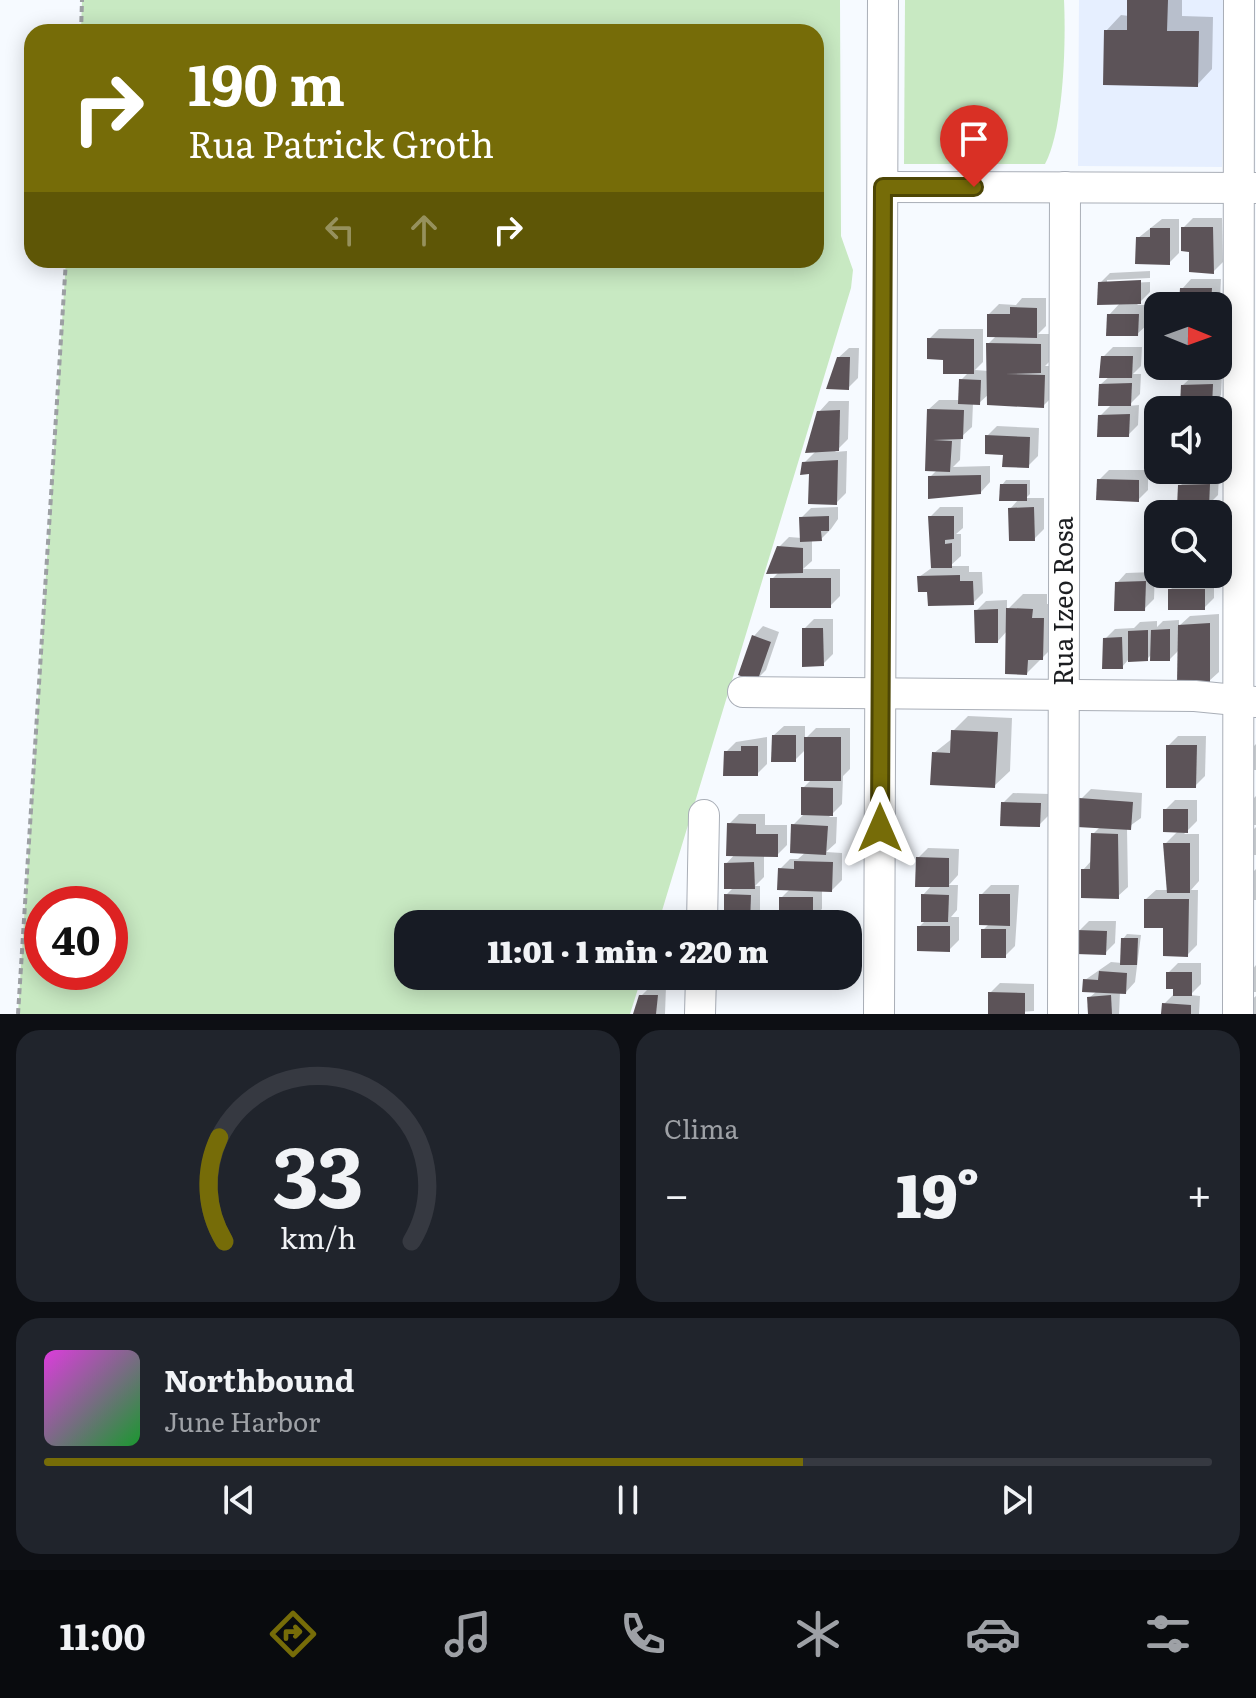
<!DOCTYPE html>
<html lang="pt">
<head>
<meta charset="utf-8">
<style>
  :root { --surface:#171b24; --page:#20242c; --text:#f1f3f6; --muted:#9ea1a6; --line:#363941; --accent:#766c08 }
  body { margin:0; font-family:Literata,serif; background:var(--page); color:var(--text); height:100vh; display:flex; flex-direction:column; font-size:30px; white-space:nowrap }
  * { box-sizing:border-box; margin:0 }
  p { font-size:26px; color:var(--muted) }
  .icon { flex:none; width:44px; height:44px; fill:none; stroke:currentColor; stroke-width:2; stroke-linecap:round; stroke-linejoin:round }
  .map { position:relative; height:1014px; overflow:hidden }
  .details { display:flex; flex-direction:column; gap:16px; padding:16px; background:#0d0f14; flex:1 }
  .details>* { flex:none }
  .top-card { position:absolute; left:24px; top:24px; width:800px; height:244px; border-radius:24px; box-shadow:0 4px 20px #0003; background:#766c08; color:#fff; overflow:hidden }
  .needle { width:52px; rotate:91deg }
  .controls { position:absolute; left:1144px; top:292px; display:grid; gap:16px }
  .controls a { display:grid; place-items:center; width:88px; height:88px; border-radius:16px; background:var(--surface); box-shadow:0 4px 20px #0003; font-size:40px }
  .speed { position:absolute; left:24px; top:886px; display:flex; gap:16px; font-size:40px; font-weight:700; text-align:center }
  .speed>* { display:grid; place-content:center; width:104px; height:104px; border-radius:50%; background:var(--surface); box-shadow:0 4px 20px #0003; line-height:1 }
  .speed .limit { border:12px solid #d22; background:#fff; color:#111 }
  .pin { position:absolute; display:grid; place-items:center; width:68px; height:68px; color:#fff; margin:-82px -34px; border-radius:50% 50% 50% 0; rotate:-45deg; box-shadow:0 0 8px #0007 }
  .pin .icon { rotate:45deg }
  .me { position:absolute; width:88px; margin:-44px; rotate:0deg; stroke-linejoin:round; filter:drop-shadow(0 0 6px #0008) }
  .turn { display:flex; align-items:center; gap:28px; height:168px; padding:0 32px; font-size:36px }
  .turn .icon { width:104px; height:104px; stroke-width:2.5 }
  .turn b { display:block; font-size:56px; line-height:68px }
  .lanes { display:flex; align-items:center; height:76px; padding:0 32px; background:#0003; justify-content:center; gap:40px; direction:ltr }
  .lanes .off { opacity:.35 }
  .big { font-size:60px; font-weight:800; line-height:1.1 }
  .details .tile { flex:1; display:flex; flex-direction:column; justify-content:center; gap:12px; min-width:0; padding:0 28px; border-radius:24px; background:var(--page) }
  .details .dial { align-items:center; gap:0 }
  .dial svg { height:208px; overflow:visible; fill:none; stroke:var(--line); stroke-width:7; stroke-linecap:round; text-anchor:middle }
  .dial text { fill:var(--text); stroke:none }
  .song { display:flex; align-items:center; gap:24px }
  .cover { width:96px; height:96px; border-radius:12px; background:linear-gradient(135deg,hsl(300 70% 55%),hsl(130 70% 35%)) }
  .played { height:8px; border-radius:4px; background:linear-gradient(90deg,var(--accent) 65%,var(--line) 65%) }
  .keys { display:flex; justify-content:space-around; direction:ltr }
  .heat { display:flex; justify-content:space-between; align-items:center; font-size:44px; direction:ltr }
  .details .tiles { flex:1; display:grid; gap:16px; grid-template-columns:1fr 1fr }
  .tile:last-child { grid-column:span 2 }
  .trip { position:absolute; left:394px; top:910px; width:468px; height:80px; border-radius:24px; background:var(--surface); box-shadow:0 4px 20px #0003; font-weight:800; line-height:80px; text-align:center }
  .tabs { display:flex; height:128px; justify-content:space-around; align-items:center; background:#090b0e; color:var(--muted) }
  .tabs .icon { width:56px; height:56px }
  .tabs .active { color:var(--accent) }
  .tabs b { font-size:36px; color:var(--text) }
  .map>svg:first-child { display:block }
  .built { fill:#e6efff }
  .green { fill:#c8e9c2; fill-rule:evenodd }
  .shadow { fill:#0003 }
  .building { fill:#5c5358 }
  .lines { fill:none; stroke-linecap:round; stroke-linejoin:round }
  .minor-casing { stroke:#a9aeb7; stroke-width:32 }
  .path { stroke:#9c9fa3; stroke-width:4; stroke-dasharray:6 4; stroke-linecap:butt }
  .minor { stroke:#fff; stroke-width:30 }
  .route-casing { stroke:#4d4605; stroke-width:20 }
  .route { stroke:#766c08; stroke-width:14 }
  .labels { text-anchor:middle; stroke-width:8; stroke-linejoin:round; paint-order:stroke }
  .street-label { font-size:26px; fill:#1c1e21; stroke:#fff }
</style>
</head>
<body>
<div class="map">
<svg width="1256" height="1014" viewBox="0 0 1256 1014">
  <rect width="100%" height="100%" fill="#f6faff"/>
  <path class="built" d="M1079,0H1224L1222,167L1078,166Z"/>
  <g class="green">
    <path d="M82,0H840L841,236L853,270L851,288L658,924H408V976H642L630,1014H18L66,260H816V32H81ZM42,904H110V972H42Z"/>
    <path d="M905,0H1064C1066,42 1064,128 1045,164H904Z"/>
  </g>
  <g class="shadow">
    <path d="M1129,0H1182V16L1213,17L1212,69L1197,85L1106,31L1121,15L1129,16Z"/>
    <path d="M1193,218H1222L1223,262L1213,272L1191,250L1183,228Z"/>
    <path d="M1162,219H1179V253L1169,263L1138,238Z"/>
    <path d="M1150,271V278L1107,280V284L1150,282V292L1137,305H1148L1147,325L1137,334L1109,315L1121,302L1100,283L1110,273Z"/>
    <path d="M1191,279H1221L1220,298L1212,306H1181L1182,289Z"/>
    <path d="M1022,298H1046V326L1038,334H1050V361L1045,366H1054L1053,396L1043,406L989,394L979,403H973L972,427L961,437L960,460L953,467L990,466V482L981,492L930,497V477L937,470L927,469L929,409L939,400H960L961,380L969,372L945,358L929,339L939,329H983V362L975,370L989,371L988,344L997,335L989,314L999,304L1016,305Z"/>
    <path d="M1113,347H1142L1141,366L1133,374H1141L1140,394L1128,406L1139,405L1138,425L1128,435L1100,416L1112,404L1101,384L1110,376L1103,357Z"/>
    <path d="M849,348H859L858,378L848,388L838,358Z"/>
    <path d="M1176,366H1211L1202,375H1222L1221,395L1211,405H1190V410H1162L1171,401L1182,402L1183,385L1197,372Z"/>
    <path d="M829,401H849L848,439L835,452L847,451L846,493L836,503L804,463L817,450L819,412Z"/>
    <path d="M997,426L1039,428L1038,456L1028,466L987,436Z"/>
    <path d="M1218,440H1222L1218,463Z"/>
    <path d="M1109,470H1148V490L1138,500L1099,480Z"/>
    <path d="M1219,475L1218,495L1208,505L1180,486L1190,476Z"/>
    <path d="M1006,480H1030V494L1026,498H1044V529L1034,539L1010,509L1019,499L1002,485Z"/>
    <path d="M838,507V519L831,529L821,539H812V561L803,569H840V596L830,606L772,579L779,572L778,548L789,537L802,538L801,518L811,508Z"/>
    <path d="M940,507H963V528L956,534H961V556L950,566H969V572H982L983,593L973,603L929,590L919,577L933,567L930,517Z"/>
    <path d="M1155,572L1154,599L1144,609L1117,583L1126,573Z"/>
    <path d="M1180,580H1214V598L1204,608L1170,590Z"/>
    <path d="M1023,594H1047V604H1058L1057,643L1027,673L1007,631L998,641L976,611L986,601L1007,600V610Z"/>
    <path d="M1219,614V672L1209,681L1180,649L1170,659L1152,654L1147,659L1128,660L1122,667L1105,639L1115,629L1134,628L1140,622L1157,621V627L1163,621L1179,620V626L1190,616Z"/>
    <path d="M814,619H833V654L823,664L804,629Z"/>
    <path d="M763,626L779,632L766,670L756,680L754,636Z"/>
    <path d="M968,716L1012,718L1010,771L994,786L934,753L953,738V731Z"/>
    <path d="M784,726H805V739L816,728H850V769L843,776L842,804L829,817H837L836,843L826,852L842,853V880L832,890H822V909L814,917L842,916V924H798L803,919L781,898L790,889L780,869L790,859H798L806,852L793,825L805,813L803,788L812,779L806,749L795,760L774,735Z"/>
    <path d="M1178,736H1206L1205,776L1195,786L1168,746Z"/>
    <path d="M767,737V764L757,774L726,752L736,742Z"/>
    <path d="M1256,744V770H1252V748Z"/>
    <path d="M1091,789L1142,793L1141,818L1127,828L1128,887L1118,896L1083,870L1092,860L1093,834L1101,826L1081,799Z"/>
    <path d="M1013,793L1050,794L1049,815L1039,825L1003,803Z"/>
    <path d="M1256,796V825H1248L1249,803Z"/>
    <path d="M1175,800H1197V821L1184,834H1199V881L1191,890H1198L1197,945L1187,955L1146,899L1156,890H1169L1165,844L1178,831L1165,810Z"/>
    <path d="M739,814H765V825H787V845L777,855H764V877L755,886H760V912L754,918H763V924H727L726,895L734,887L726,864L735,854L729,824Z"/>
    <path d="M1256,827V855H1249V834Z"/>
    <path d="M928,848L959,849L958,875L949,885H958L957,910L951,917H959V940L949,950L919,927L926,920L923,895L932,885L918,858Z"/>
    <path d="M1256,869V900H1253V872Z"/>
    <path d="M991,885H1019L1015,946L1005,956L983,930L989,924L981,895Z"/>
    <path d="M1089,921H1116L1115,943L1105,953L1079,931Z"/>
    <path d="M1127,934L1141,935L1135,982L1126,992H1120L1119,1014H1090L1089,998L1097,991L1085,980L1111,962L1122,963L1123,939Z"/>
    <path d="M1178,963H1201V984L1190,995L1200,996L1199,1014H1164V1004L1175,993L1168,973Z"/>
    <path d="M1256,965V992H1251L1252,970Z"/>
    <path d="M1000,983L1034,984V1011L990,1014V993Z"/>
    <path d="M651,986H666L665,1014H635L641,996Z"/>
    <path d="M1256,996V1014H1250V1001Z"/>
  </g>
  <g class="building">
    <path d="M1127,0H1168L1167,31H1199L1198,87L1103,85L1104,30H1127Z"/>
    <path d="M1181,227H1213L1214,274L1189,272V252L1181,251Z"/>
    <path d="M1150,228H1170V265L1135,264L1136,237H1150Z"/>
    <path d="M1141,280V304L1097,305L1098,282Z"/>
    <path d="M1180,288H1212L1211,306H1179Z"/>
    <path d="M1010,307L1037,308V338L987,337V314H1010Z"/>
    <path d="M1107,314H1139L1138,336H1106Z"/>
    <path d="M927,338L974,339V374H943V360L927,359Z"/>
    <path d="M986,343L1041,344V373L1005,374L1045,375L1044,408L987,405Z"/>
    <path d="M1101,356H1133L1132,378H1099Z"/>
    <path d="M837,357H850L849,390L826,389Z"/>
    <path d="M1174,366H1206V374L1174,373Z"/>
    <path d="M959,379L981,380L980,405L958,404Z"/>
    <path d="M1132,383L1131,406H1098L1099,384Z"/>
    <path d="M1213,384L1212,407L1180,406L1181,385Z"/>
    <path d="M927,409L964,410L963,439L933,440L952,441L950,472L925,471Z"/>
    <path d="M840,410L839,451L805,453L817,411Z"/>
    <path d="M1130,414L1129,437H1097L1098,415Z"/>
    <path d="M985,435L1030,437L1029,468L1002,467L1003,455L985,454Z"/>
    <path d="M838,460L837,505L808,504L809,474L800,475L802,462Z"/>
    <path d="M981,475V494L928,499V476Z"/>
    <path d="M1097,479L1139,480V502L1096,500Z"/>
    <path d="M1000,484H1027V501H999Z"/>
    <path d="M1210,484L1209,507H1177L1178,485Z"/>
    <path d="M1034,507L1035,541H1009L1008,508Z"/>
    <path d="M829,516V531H821L822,541L800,542L799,517Z"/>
    <path d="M928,516H954V539L945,540V544L952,543V568H931Z"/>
    <path d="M777,546L803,548V573L766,574Z"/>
    <path d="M960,575V581H973L974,605L928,606L927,592H918L917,576Z"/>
    <rect x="770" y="578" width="61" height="30"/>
    <path d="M1146,581L1145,611H1114L1115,582Z"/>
    <rect x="1168" y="589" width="37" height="21"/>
    <path d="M1006,608L1033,609L1032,618H1044L1043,660H1028L1027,675L1005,674Z"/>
    <path d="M998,609V643H975L974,610Z"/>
    <path d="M1210,623V683L1177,684L1178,625Z"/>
    <path d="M802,628H823L824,666L802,667Z"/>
    <path d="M1170,629V661H1150L1151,630Z"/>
    <path d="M1148,630V661L1128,662V631Z"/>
    <path d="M752,635L771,642L757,682L738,675Z"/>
    <path d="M1122,637L1123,669H1102L1103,638Z"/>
    <path d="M951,730L998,732L995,788L930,785L932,752L950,753Z"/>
    <path d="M772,735H796V762H771Z"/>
    <rect x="804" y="737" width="37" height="44"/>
    <path d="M1166,745H1197L1196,788H1166Z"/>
    <path d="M741,746H758V776H723L724,751H741Z"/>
    <path d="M801,787L833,788V816L801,815Z"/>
    <path d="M1079,798L1133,802L1131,830L1077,827Z"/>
    <path d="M1001,802L1041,803L1040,827L1000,826Z"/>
    <path d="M1163,809H1188V833L1163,832Z"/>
    <path d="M727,823L756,824V834H778V857L726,856Z"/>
    <path d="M791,824L828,826L826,855L790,853Z"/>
    <path d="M1091,833L1118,834L1119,899L1081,898V869H1090Z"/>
    <path d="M1163,843H1190V893H1167Z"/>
    <path d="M916,857L949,858V887H915Z"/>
    <path d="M794,861L833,862L832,892L777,890L778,868L794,869Z"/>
    <path d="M754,862L755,889H724V863Z"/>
    <path d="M724,894L751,895L750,924H724Z"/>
    <path d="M921,894L949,895L948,922H921Z"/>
    <path d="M979,894H1010V926L979,925Z"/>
    <rect x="779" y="897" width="34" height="24"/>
    <path d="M1144,899H1189L1188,957L1163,956V928H1144Z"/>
    <path d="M917,926H950V952L917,951Z"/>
    <rect x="981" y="929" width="25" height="29"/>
    <path d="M1077,930L1107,931L1106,955L1076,954Z"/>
    <path d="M1121,938H1138L1137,965H1120Z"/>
    <path d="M1099,971L1127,973L1126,994L1082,992L1083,979L1098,980Z"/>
    <path d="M1166,972H1192V996H1173V989H1166Z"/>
    <rect x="723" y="976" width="30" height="9"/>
    <path d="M988,992L1025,993V1014H988Z"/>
    <path d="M639,995H658L656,1014H633Z"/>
    <path d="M1111,995L1112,1014H1088L1087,997Z"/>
    <path d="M1162,1003L1191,1005V1014H1161Z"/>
  </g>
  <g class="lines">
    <defs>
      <g id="minor">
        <path d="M883,187L1256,188"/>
        <path d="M743,692L1195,696L1256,702"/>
        <path d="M702,924L704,815"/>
        <path d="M700,1014L701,976"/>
        <path d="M879,1014L883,0"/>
        <path d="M1063,1014L1065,187"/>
        <path d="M1238,1014L1239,0"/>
      </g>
    </defs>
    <use href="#minor" class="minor-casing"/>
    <g class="path">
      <path d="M81,32L82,0"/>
      <path d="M18,1014L66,260"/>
    </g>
    <use href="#minor" class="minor"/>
  </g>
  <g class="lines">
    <defs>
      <path id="route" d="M880,828L883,187H974"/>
    </defs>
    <use href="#route" class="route-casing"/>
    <use href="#route" class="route"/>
  </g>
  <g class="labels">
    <g class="street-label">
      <text transform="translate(1064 601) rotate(-90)" y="9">Rua Izeo Rosa</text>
    </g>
  </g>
</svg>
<div class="controls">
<a><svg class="needle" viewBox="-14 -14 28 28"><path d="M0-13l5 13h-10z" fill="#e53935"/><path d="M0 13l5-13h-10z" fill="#9ea1a6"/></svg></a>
<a><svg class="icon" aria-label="sound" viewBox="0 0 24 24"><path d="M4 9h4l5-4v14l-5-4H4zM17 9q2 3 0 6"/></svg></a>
<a><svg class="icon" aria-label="search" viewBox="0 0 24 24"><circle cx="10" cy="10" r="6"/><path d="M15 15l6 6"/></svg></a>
</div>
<div class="speed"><div class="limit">40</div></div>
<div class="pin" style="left:974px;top:187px;background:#d93025"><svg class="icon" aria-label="arrive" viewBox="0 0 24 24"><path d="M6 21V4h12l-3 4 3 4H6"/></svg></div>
<svg class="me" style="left:880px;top:828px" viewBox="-20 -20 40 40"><path d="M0-17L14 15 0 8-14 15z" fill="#766c08" stroke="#fff" stroke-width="4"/></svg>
<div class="trip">11:01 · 1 min · 220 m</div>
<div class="top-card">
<div class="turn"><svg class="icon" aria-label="right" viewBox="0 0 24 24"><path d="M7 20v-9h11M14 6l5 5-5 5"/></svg><div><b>190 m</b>Rua Patrick Groth</div></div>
<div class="lanes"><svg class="icon off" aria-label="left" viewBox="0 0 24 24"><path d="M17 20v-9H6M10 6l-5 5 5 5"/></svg><svg class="icon off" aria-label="ahead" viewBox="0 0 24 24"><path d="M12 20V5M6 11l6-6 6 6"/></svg><svg class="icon" aria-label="right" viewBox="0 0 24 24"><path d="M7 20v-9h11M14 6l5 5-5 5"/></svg></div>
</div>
</div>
<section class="details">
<div class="tiles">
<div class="tile dial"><svg viewBox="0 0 100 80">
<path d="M14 69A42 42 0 1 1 86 69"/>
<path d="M14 69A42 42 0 0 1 12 29" stroke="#766c08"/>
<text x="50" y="56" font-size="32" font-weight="700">33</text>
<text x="50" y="72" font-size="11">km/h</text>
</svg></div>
<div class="tile"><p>Clima</p>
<div class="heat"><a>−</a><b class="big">19°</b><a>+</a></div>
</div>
<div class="tile">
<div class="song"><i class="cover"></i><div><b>Northbound</b><p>June Harbor</p></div></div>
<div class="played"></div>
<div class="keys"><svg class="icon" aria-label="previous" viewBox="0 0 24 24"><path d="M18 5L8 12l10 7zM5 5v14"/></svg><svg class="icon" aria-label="pause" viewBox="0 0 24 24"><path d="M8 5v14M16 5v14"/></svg><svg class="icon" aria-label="next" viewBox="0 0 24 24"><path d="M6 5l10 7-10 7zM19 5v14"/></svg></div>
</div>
</div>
</section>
<nav class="tabs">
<b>11:00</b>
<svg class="icon active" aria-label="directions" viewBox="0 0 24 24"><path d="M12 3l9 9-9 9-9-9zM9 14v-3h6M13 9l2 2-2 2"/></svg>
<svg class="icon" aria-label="music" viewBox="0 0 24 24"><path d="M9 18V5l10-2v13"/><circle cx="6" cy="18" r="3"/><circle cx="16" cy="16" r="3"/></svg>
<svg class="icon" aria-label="phone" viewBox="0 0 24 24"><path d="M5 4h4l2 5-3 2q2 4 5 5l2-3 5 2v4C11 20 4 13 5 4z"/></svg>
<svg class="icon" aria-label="climate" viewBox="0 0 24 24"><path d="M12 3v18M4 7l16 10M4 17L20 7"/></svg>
<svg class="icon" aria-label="car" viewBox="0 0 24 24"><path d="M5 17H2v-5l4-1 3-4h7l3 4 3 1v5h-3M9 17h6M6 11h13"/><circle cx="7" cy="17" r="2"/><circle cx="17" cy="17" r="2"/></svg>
<svg class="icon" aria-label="filters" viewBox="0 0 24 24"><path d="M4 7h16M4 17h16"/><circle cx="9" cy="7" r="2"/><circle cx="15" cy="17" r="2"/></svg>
</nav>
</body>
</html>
